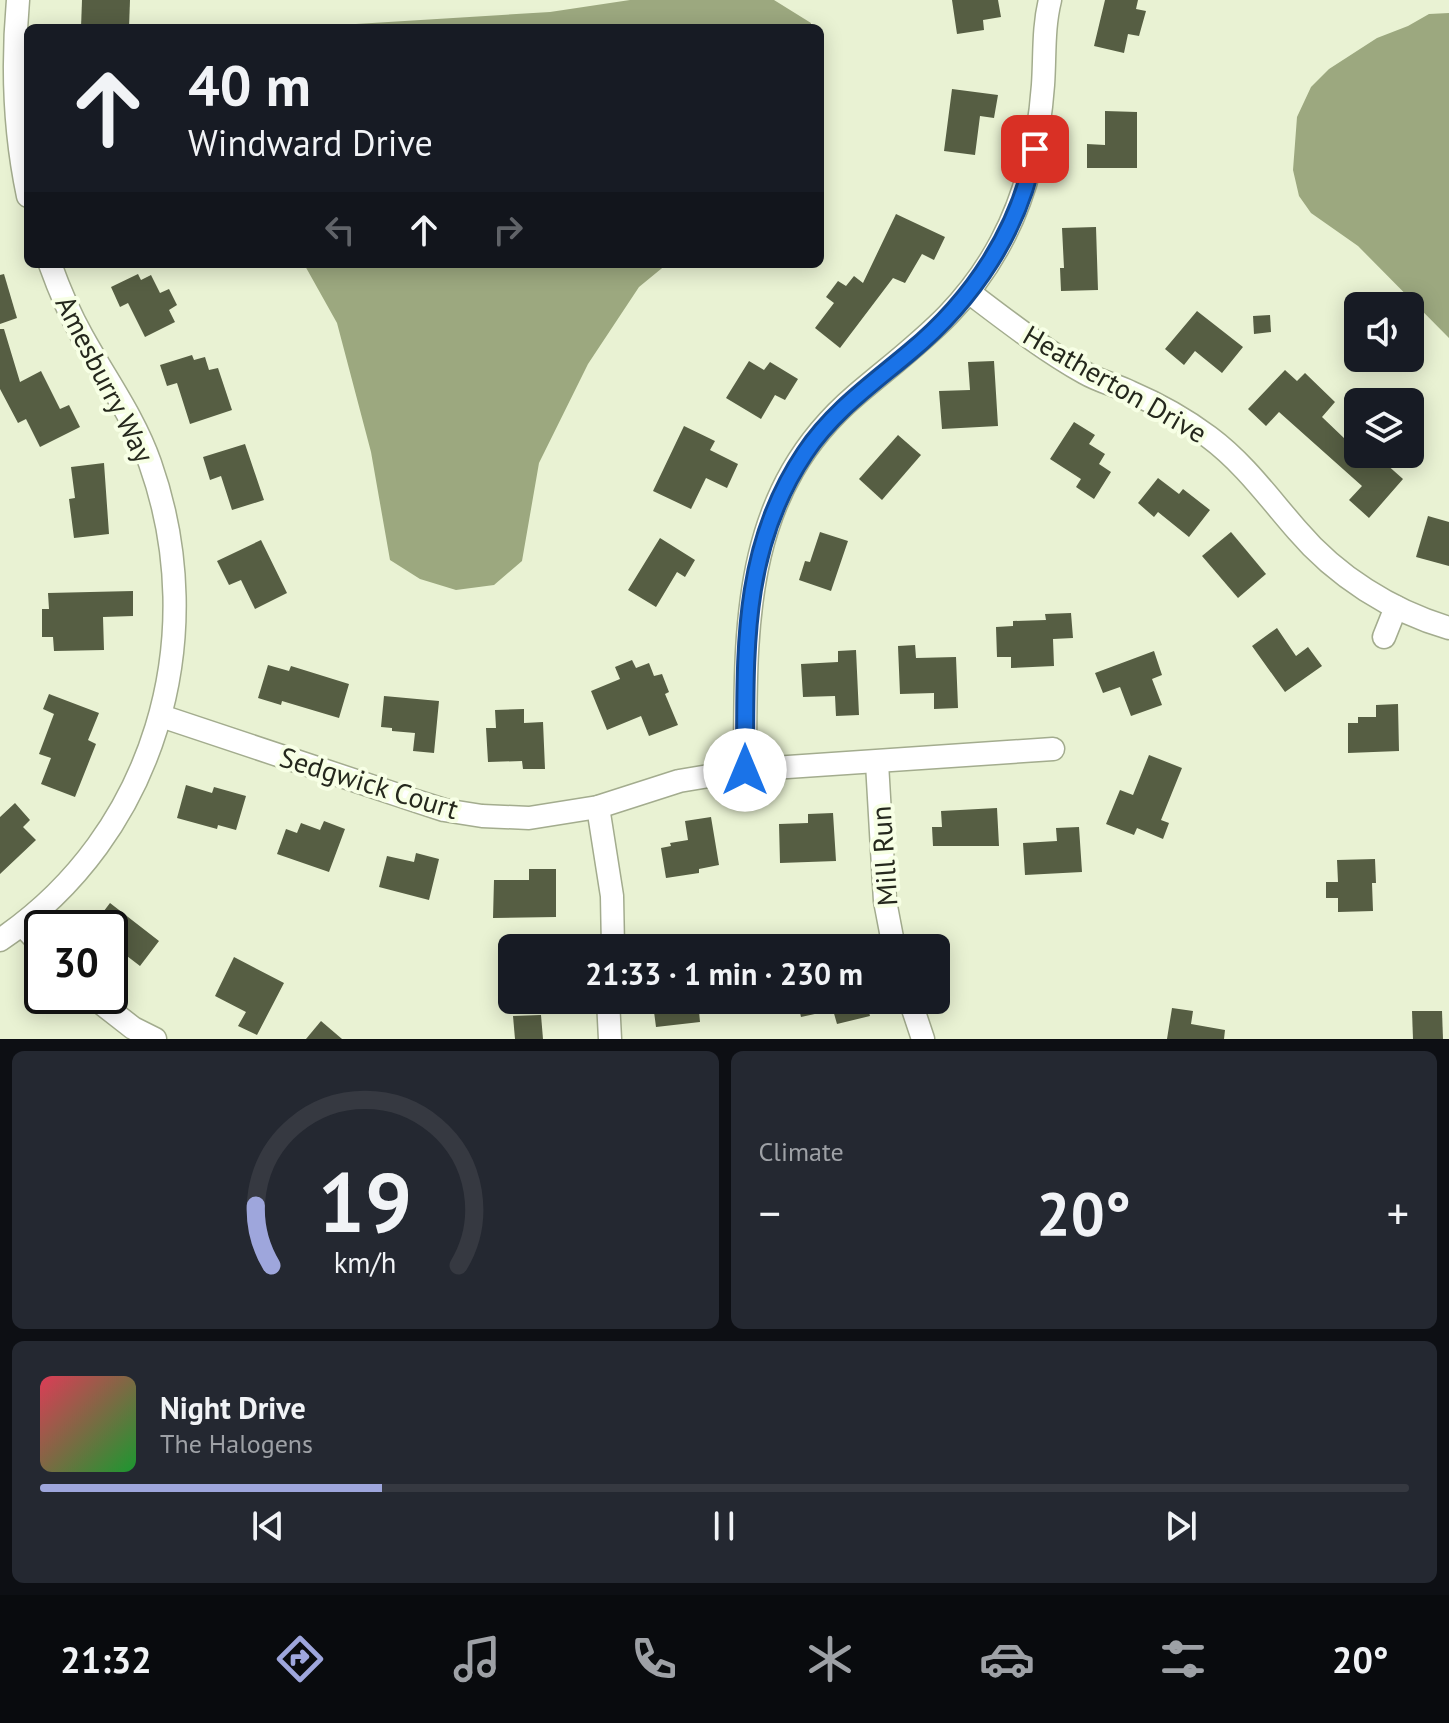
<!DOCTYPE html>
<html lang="en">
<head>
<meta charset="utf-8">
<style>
  :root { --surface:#171b24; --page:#242831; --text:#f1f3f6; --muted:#9ea1a6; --line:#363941; --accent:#9ea6dc }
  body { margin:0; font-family:"PT Sans",sans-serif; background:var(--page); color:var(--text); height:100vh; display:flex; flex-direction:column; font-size:30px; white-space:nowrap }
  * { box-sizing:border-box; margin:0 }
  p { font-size:26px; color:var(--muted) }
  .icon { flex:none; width:44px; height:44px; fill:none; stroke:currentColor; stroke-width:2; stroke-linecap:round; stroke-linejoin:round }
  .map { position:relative; height:1039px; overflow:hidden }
  .details { display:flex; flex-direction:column; gap:12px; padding:12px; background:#0d0f14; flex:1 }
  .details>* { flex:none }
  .hud { position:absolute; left:24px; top:24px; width:800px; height:244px; border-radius:12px; box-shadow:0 4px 20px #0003; background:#171b24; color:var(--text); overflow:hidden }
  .buttons { position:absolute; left:1344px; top:292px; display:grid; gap:16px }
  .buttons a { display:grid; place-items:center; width:80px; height:80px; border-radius:12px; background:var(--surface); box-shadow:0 4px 20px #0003; font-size:40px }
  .speed { position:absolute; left:24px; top:910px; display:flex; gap:16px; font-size:40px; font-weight:700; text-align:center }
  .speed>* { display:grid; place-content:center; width:104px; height:104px; border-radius:50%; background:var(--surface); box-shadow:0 4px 20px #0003; line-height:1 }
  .speed .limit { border:4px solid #111; border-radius:12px; background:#fff; color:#111 }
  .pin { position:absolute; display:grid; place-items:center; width:68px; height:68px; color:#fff; margin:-34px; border-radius:16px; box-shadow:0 4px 12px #0006 }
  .me { position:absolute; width:88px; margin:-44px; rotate:0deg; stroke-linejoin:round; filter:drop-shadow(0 0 6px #0008) }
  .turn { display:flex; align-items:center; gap:28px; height:168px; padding:0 32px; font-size:36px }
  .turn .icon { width:104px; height:104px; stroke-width:2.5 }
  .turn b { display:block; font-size:56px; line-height:68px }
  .lanes { display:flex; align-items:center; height:76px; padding:0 32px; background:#0003; justify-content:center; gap:40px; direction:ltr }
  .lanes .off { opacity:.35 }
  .big { font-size:60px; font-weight:700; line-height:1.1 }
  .details .tile { flex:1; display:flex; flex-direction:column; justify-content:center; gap:12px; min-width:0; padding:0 28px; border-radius:12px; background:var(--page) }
  .details .dial { align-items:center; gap:0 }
  .dial svg { height:208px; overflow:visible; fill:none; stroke:var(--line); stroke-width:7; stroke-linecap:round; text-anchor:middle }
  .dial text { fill:var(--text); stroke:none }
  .song { display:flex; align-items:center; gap:24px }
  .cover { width:96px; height:96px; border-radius:12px; background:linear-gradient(135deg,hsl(350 70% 55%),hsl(130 70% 35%)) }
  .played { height:8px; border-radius:4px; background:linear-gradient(90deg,var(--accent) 25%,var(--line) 25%) }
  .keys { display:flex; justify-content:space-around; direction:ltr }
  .heat { display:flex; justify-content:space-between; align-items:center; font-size:44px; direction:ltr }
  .details .tiles { flex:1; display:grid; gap:12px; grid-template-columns:1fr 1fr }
  .tile:last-child { grid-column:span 2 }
  .trip { position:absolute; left:498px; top:934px; width:452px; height:80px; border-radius:12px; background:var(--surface); box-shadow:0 4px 20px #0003; font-weight:700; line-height:80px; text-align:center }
  .tabs { display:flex; height:128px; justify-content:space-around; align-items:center; background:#090b0e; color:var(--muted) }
  .tabs .icon { width:56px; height:56px }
  .tabs .on { color:var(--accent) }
  .tabs b { font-size:36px; color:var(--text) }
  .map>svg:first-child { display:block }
  .water { fill:#9ca87f }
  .building { fill:#565e43 }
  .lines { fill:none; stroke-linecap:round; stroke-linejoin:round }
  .street-casing { stroke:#a3ac8e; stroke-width:25 }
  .street { stroke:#fff; stroke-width:22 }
  .route-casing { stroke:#114b97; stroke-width:20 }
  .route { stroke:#1a73e8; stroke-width:14 }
  .labels { text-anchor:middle; stroke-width:8; stroke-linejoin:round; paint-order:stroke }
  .street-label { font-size:28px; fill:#25281d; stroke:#f7ffe5 }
</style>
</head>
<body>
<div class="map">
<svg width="1449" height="1039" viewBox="0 0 1449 1039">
  <rect width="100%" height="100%" fill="#e9f2d3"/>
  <g class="water">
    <path d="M630,0H774L811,23V28H291L550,12Z"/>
    <path d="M1449,13V338L1358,246L1311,213L1299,196L1293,170L1297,117L1311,87L1329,69L1377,38L1408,26L1429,14Z"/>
    <path d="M304,264H667L639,287L588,364L539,463L522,561L494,585L456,590L420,579L390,560L371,452L337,323Z"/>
  </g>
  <g class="building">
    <path d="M82,0H130L129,28H81Z"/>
    <path d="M952,0H998L1001,17L983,20L984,30L957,34Z"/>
    <path d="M1105,0H1138L1136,9L1146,11L1139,36L1128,34L1124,53L1094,46Z"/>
    <path d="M952,89L998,95L994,118L980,116L975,155L944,151Z"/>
    <path d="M1105,111L1137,112V168H1087V144L1105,145Z"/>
    <path d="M896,214L945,237L934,260L922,254L905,283L893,278L840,348L815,328L834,303L826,297L838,281L846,286L854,276L863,283Z"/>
    <path d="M1096,227L1098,290L1061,291L1060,268H1064L1062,228Z"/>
    <path d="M4,274L17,318L0,324V275Z"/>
    <path d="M138,274L141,280L151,275L160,293L169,289L177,305L169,310L175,322L145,337L128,303L120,307L111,287Z"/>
    <path d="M1197,311L1243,347L1222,373L1195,351L1184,365L1165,349Z"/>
    <path d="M1270,315L1271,332L1254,334L1253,316Z"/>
    <path d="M0,329H4L20,382L41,371L60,409L69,405L80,427L40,447L26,419L18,423L0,389Z"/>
    <path d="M192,355L194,360L205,357L209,370L218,368L232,410L190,424L177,383L167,386L160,365Z"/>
    <path d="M749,361L764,370L770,362L798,379L785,400L775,395L761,419L726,398Z"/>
    <path d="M994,361L998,426L942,429L939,391L970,390L968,362Z"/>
    <path d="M1285,370L1297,381L1305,373L1335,402L1322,417L1345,439L1358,424V454H1393L1385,463L1403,479L1369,518L1349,500L1362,486L1279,412L1266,426L1248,409Z"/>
    <path d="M1074,422L1095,435L1089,444L1105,454L1099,464L1111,472L1094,499L1076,487L1081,479L1050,459Z"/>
    <path d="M684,426L715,441L710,450L738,464L727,488L706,478L691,509L653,491Z"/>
    <path d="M898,435L921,455L882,500L859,479Z"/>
    <path d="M245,444L264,500L232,510L221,476L210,480L203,457Z"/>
    <path d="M104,463L109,534L74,538L69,499L75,498L71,467Z"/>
    <path d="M1158,478L1179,494L1183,489L1210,510L1189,537L1158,512L1154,517L1138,503Z"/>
    <path d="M1428,516L1449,522V566L1416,557Z"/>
    <path d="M820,532L848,541L831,591L799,580L805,561L810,562Z"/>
    <path d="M1231,532L1266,574L1238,598L1202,556Z"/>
    <path d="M660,538L695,560L685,577L677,572L656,607L628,590Z"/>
    <path d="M261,540L287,593L255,609L241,580L229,585L217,561Z"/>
    <path d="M133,591V616L103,617L104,650L54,651L53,637H42V609H49L48,593Z"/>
    <path d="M1071,613L1073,638L1053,639L1054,666L1011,668V657H997L996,627L1013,626V621L1046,620L1045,614Z"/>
    <path d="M1277,628L1296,656L1308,647L1322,666L1285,692L1252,646Z"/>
    <path d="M915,645L916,658L956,657L958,708L934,709V693L900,694L898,646Z"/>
    <path d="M856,650L859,715L836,716L835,696L803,697L801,664L838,662V651Z"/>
    <path d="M1154,651L1162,675L1152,679L1162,705L1131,716L1120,687L1103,693L1095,673Z"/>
    <path d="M632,660L636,668L649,663L654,676L662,674L669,692L665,694L678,725L649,736L641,716L607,730L591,691L620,679L615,667Z"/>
    <path d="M268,665L289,671L291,666L349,684L339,718L282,701L281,705L258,698Z"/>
    <path d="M49,694L99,713L88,740L96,744L75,797L41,784L51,758L39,754L54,714L43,709Z"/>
    <path d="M384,696L439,701L434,753L413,751L415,733L392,731V728L381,727Z"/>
    <path d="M1398,704L1399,751L1348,753V723H1358V717H1376V705Z"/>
    <path d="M524,709V723L543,722L545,769H523L522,761L488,762L486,728H496L495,710Z"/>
    <path d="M1149,755L1182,768L1161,820L1169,823L1163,839L1137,828L1134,835L1106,824L1120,790L1133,795Z"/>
    <path d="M186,785L212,793L214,787L246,796L236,830L218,825L217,829L177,818Z"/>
    <path d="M15,803L30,820L23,827L36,840L0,874V817Z"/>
    <path d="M997,808L999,846H933L932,827H942L941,811Z"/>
    <path d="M833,813L836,861L780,863L779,824L808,823V814Z"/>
    <path d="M711,817L719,865L699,869V873L666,878L661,848L671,846L670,843L688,840L685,821Z"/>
    <path d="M324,821L345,829L329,872L277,854L286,829L297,833L301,823L320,830Z"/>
    <path d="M1079,827L1082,872L1025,875L1023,843L1057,841L1056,828Z"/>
    <path d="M416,853L439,859L429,900L379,887L387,856L414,862Z"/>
    <path d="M1375,859L1376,883H1372L1373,911L1338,912V898H1326V882H1338L1337,860Z"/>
    <path d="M529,869H556V917L493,918L494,880H529Z"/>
    <path d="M110,903L159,941L140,966L110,943V928H91Z"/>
    <path d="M234,957L284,983L257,1035L238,1026L246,1012L215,996Z"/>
    <path d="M662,1000H698L700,1022L656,1027L653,1004L663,1003Z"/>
    <path d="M797,1000H866L870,1016L837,1024L833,1010L801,1017Z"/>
    <path d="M1172,1008L1193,1011L1191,1024L1225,1030L1224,1039H1167Z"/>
    <path d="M1412,1011H1442L1443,1039H1413Z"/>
    <path d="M541,1015L543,1039H515L513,1016Z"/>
    <path d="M321,1021L342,1039H306Z"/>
  </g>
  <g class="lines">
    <defs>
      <g id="street">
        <path d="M18,0C12,67 14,130 28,196"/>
        <path d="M970,293C1007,321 1044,350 1085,373C1099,381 1115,385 1130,392C1158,404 1185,419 1209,437C1244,463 1269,498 1297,530C1336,576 1391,611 1449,628"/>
        <path d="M1384,637L1396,607"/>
        <path d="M161,716L410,799L444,810L482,816L529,818L598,807L679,781L745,770L1053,749"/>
        <path d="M877,763L885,901L894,948"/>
        <path d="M745,770C746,631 739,495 856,395C915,345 964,312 1001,242C1028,192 1039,140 1043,85C1045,56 1043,28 1050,0"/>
        <path d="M598,807L612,896L613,948"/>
        <path d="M22,925L42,946"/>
        <path d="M0,940C155,835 212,638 150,463C134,417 105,378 82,336C69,313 59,289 50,264"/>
        <path d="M92,996L133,1028L155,1039"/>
        <path d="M608,1000L610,1039"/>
        <path d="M910,1000L923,1039"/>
      </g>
    </defs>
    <use href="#street" class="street-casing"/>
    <use href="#street" class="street"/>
  </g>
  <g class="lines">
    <defs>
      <path id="route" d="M745,770C746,657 739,551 805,453C833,411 872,384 910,352C973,300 1020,229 1035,149"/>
    </defs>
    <use href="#route" class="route-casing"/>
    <use href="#route" class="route"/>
  </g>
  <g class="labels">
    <g class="street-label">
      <text transform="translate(105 379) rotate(63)" y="10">Amesburry Way</text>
      <text transform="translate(1115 384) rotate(30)" y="10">Heatherton Drive</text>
      <text transform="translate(369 783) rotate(17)" y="10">Sedgwick Court</text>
      <text transform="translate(884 856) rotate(-94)" y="10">Mill Run</text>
    </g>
  </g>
</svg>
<div class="buttons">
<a><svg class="icon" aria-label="sound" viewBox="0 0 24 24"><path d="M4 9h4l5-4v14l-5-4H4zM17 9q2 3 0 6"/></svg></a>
<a><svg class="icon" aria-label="layers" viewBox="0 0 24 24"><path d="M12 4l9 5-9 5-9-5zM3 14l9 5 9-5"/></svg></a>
</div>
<div class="speed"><div class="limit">30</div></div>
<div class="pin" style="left:1035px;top:149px;background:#d93025"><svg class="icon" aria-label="arrive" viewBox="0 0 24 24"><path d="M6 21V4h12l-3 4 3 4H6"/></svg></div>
<svg class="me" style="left:745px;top:770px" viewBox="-20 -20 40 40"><circle r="19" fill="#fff"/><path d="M0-13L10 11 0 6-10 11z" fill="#1a73e8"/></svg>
<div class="trip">21:33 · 1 min · 230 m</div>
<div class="hud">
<div class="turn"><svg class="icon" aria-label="ahead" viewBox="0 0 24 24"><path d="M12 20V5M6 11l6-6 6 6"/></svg><div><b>40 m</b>Windward Drive</div></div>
<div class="lanes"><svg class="icon off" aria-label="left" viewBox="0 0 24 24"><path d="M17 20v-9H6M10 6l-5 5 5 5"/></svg><svg class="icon" aria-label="ahead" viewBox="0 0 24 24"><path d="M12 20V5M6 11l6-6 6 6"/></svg><svg class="icon off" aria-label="right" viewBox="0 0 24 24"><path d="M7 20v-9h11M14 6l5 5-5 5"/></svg></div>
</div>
</div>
<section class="details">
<div class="tiles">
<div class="tile dial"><svg viewBox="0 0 100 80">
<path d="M14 69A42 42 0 1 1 86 69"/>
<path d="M14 69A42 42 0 0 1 8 46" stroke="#9ea6dc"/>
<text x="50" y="56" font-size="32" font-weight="700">19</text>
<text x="50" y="72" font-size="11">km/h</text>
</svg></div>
<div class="tile"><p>Climate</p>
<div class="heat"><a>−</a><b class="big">20°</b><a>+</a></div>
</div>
<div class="tile">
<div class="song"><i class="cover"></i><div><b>Night Drive</b><p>The Halogens</p></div></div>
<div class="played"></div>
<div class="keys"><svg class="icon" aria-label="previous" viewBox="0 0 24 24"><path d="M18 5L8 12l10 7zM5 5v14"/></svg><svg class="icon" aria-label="pause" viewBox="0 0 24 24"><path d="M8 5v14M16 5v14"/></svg><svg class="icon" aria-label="next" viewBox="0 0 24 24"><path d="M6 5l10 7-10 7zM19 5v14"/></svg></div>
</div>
</div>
</section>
<nav class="tabs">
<b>21:32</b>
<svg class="icon on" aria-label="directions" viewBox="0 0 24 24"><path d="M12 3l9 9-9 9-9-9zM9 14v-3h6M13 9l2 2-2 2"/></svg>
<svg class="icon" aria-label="music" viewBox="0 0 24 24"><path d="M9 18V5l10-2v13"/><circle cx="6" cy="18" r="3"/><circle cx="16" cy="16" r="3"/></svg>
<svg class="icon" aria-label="phone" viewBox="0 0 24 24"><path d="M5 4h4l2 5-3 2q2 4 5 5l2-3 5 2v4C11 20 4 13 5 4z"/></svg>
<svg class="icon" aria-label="climate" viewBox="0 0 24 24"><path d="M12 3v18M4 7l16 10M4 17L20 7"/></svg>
<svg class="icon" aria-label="car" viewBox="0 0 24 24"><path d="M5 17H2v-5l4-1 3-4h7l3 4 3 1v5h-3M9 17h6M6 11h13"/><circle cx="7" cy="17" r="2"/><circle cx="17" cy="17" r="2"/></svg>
<svg class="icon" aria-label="filters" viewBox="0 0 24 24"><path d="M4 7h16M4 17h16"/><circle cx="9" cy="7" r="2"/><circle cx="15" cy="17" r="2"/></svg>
<b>20°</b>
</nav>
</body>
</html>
